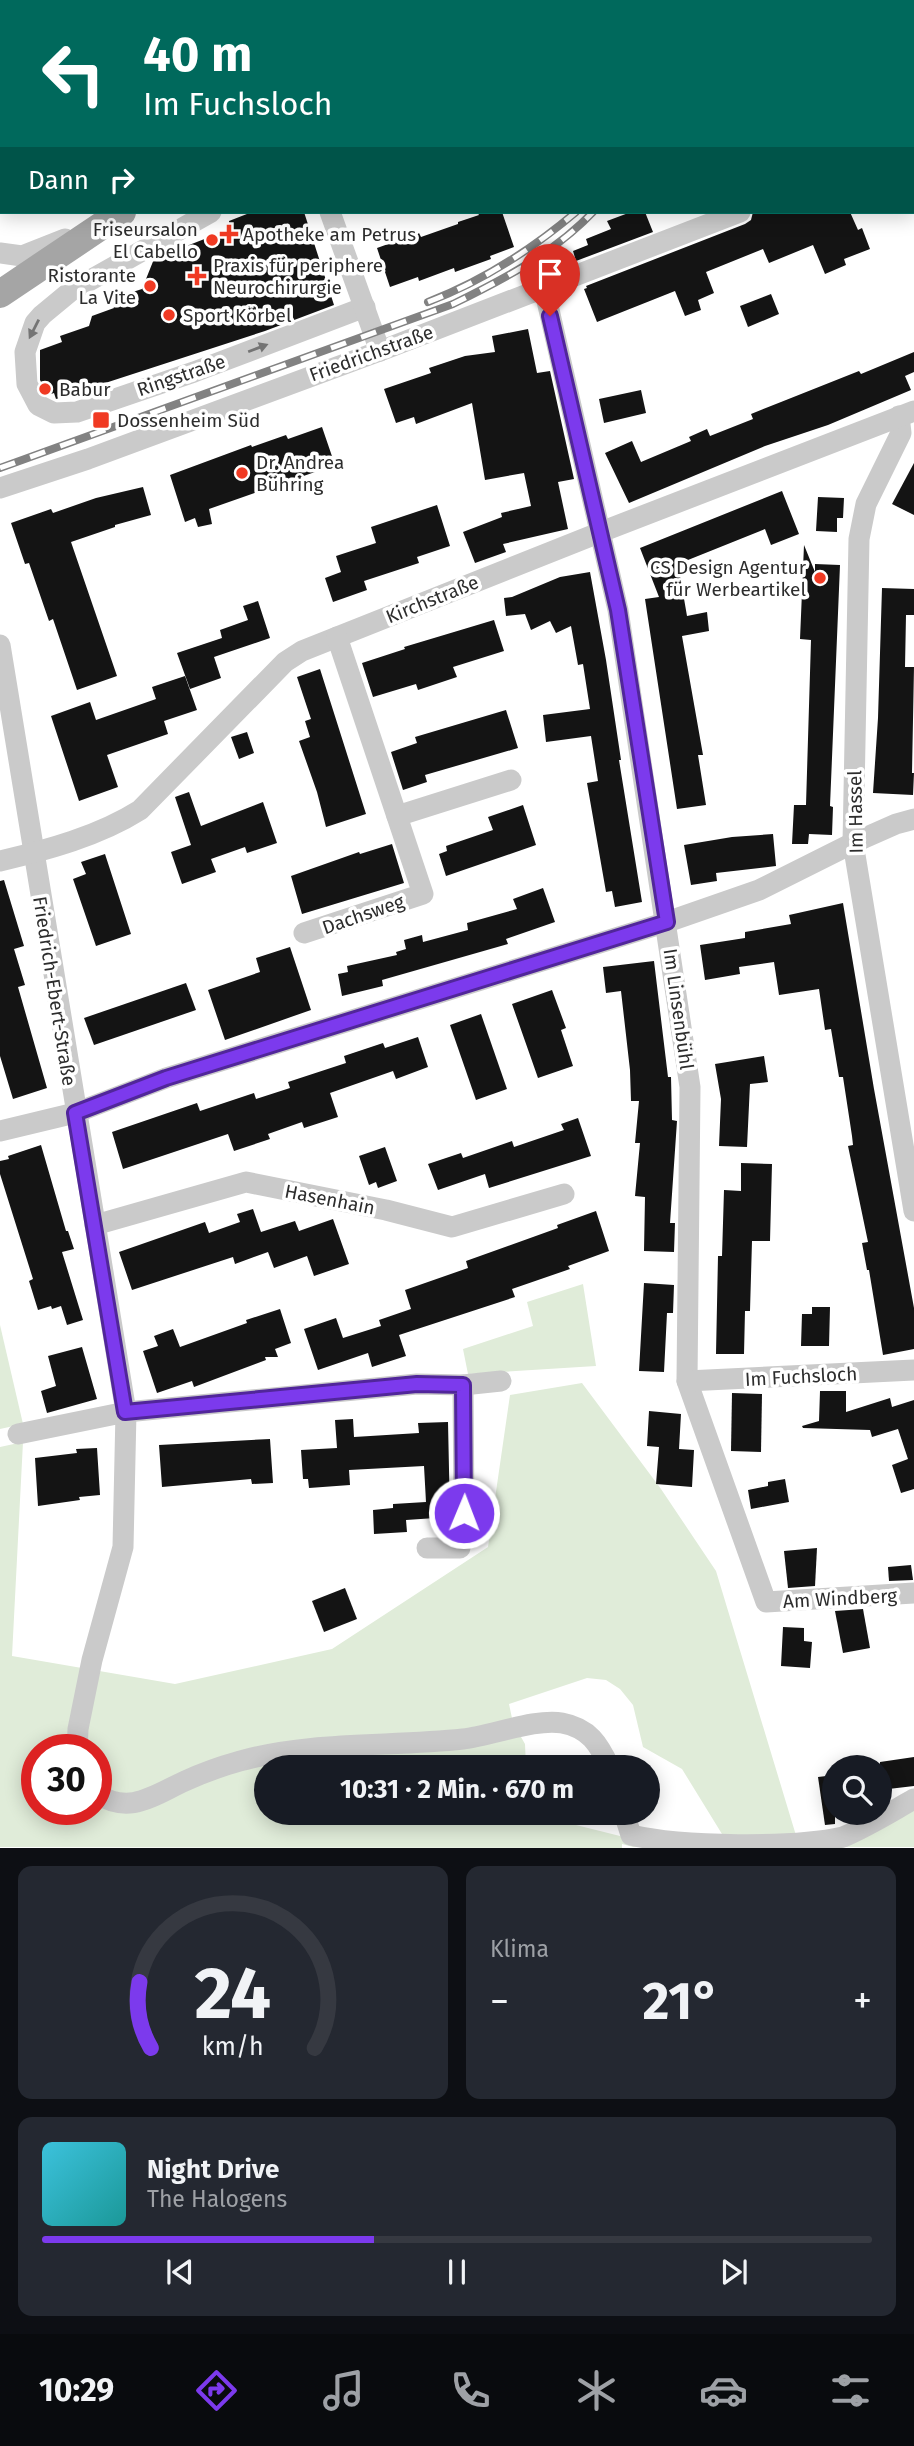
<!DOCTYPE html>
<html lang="de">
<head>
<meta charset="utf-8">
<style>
  :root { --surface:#171b24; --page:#242831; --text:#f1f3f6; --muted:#9ea1a6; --line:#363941; --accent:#7c3aed }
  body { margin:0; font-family:"Fira Sans",sans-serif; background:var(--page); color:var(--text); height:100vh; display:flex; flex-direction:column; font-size:26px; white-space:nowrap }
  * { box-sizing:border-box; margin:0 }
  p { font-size:23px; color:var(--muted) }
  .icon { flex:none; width:38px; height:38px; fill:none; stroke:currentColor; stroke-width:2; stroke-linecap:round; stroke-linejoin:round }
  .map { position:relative; height:1848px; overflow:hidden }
  .details { display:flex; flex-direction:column; gap:18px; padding:18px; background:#0d0f14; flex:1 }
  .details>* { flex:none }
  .hud { position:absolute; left:0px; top:0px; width:915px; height:214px; box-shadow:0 4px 18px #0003; background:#00695c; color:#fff; overflow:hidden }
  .fabs { position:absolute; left:822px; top:1755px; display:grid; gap:14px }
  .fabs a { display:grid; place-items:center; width:70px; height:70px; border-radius:50%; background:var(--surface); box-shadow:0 4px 18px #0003; font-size:35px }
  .speed { position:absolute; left:21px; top:1734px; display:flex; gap:14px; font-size:35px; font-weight:700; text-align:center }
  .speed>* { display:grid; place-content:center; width:91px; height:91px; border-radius:50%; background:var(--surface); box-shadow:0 4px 18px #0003; line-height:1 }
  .speed .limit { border:10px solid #d22; background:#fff; color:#111 }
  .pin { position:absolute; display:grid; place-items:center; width:60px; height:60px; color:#fff; margin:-72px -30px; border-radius:50% 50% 50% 0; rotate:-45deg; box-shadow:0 0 7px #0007 }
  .pin .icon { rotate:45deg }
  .me { position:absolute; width:77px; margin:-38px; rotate:1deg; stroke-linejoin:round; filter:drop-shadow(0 0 5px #0008) }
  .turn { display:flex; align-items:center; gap:24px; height:147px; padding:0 28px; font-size:32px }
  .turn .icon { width:91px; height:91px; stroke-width:2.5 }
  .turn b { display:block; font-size:49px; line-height:60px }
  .then { display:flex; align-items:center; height:66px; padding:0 28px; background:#0003; gap:14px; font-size:26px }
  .big { font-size:52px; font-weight:700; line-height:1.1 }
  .details .widget { flex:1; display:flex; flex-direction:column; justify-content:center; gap:10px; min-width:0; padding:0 24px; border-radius:14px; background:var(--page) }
  .details .dial { align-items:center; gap:0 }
  .dial svg { height:182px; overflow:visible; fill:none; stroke:var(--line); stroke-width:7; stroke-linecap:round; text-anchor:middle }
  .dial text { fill:var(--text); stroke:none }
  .song { display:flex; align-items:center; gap:21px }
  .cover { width:84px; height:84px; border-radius:10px; background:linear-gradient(135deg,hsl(190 70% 55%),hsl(180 70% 35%)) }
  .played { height:7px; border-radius:4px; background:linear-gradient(90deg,var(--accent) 40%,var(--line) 40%) }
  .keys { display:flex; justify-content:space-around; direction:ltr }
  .heat { display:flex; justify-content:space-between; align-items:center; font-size:38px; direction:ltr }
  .details .tiles { flex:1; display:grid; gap:18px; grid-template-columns:1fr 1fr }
  .widget:last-child { grid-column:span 2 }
  .trip { position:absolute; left:254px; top:1755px; width:406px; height:70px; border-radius:35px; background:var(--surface); box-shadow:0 4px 18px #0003; font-weight:700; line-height:70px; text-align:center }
  .tab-bar { display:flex; height:112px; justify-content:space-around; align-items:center; background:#090b0e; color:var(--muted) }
  .tab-bar .icon { width:49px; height:49px }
  .tab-bar .selected { color:var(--accent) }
  .tab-bar b { font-size:32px; color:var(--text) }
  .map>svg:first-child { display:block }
  .green { fill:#e0ecd9; fill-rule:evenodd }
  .building { fill:#141414 }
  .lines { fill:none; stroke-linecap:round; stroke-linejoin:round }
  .minor { stroke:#cacaca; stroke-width:21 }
  .major { stroke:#a5a5a5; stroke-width:28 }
  .rail-casing { stroke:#828282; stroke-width:8 }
  .rail { stroke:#fff; stroke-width:5; stroke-dasharray:16; stroke-linecap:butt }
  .oneway { fill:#747474 }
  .route-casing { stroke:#51269a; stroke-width:18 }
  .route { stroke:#7c3aed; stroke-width:12 }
  .poi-dot { fill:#f03a23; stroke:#fff; stroke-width:2.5 }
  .labels { text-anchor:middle; stroke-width:7; stroke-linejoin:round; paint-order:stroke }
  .poi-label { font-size:19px; fill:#2d2d2d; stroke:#fff; text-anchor:start }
  .street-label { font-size:19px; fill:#2d2d2d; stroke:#fff }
</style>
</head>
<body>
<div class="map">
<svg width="914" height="1848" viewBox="0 0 914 1848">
  <rect width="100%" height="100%" fill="#fff"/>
  <g class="green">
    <path d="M583,1284L596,1366L468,1374L463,1349L533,1326L527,1302Z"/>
    <path d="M0,1325L23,1424L0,1429Z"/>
    <path d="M582,1383L661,1489L716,1571L798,1842L914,1802V1847H730L682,1769L643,1747L633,1705L620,1689L606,1680L587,1678L509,1704L513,1723L525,1744L526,1767L266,1768V1813H528L664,1847H633L622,1844V1848L0,1847V1447L23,1442L12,1656L175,1684L332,1649L488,1547L510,1395ZM37,1750H96V1810H37Z"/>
  </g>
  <g class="building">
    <path d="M252,212H304L334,305L265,331L56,399L54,393L48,395L40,380V350L62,342L60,336L89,326L92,316L114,308L111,299L142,289L154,259L179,245L184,247L230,229L229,221Z"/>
    <path d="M477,212H502L514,247L490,256L491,259L455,272L454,268L419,281L418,277L390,287L377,248L419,233L421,237L458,224V222L479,215Z"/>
    <path d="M631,212H645L653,232L576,261L573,251L588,245L586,239L611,229L607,221Z"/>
    <path d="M753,212H850L858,230L862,228L870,249L844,259L846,265L825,274L813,245L769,263L763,249L706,272L714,293L698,300L701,310L685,316L675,291L597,322L584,289L587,288L586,286L745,224L751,220Z"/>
    <path d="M771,294L779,314L748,327L740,306Z"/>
    <path d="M528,329L537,373L550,371L574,479L558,482L568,529L503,544L506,552L475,563L463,532L502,517L501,513L531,506L524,473L485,480L472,403L416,424L414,417L396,423L384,389L431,373L429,368L465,356L495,352L492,336Z"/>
    <path d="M914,352V372L905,376L911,390L828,425L765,446L629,503L605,453L632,441L641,462L691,441L689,437L707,429L710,436L753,419L751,414L781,402L859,371L861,374Z"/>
    <path d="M641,390L646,413L604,423L599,399Z"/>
    <path d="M322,427L335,465L209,509L212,524L198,527L195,518L185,522L170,475L251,445L252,447L286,435L288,439Z"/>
    <path d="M914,463V515L892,504Z"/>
    <path d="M143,487L151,515L115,525V527L71,542L117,676L77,690L53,619L49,621L29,563L25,564L11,523L51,509L53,513L96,498Z"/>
    <path d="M782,491L799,534L771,545L765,529L678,564L687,616L707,612L709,631L682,636L703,755H698L706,805L677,809L645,599L659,597L640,548Z"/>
    <path d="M818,497L844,498L843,518H837V532L816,531Z"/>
    <path d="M437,505L450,546L417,557L419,563L364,581L367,590L333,602L325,578L341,572L336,556L376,543L371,527Z"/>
    <path d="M804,545L815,572V564L840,565L830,806L833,807L832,835L809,834L808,844H792L794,805H806L811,640L800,639Z"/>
    <path d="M590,572L606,660L621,760H619L642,902L615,907L612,891L606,892L587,783L598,781L591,736L546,742L543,715L590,709L583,664L578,665L571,626L556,633L550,621L531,630L525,614L506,616L504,598L512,597L560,577Z"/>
    <path d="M882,588L914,589V615H906L905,667H914L912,773H914L913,795L873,793L878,718Z"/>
    <path d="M258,601L270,638L214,657L221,678L190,689L177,653L222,638L220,630L248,620L243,606Z"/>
    <path d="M494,620L504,651L453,667L457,677L418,690L416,684L373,697L362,663L405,649L404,647Z"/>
    <path d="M320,669L366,814L326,827L317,792L299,741L310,737L305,721L311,719L297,677Z"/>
    <path d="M185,676L197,710L164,721L168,734L107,755L118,787L79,801L51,716L90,702L96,720L156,699L152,687Z"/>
    <path d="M506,710L518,748L425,775L427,782L403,790L391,752L417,743L415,737Z"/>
    <path d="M247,732L254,753L239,759L231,737Z"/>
    <path d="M189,792L201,826L263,802L277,843L247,853L245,847L211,859L216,872L182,884L171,852L191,845L175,797Z"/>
    <path d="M523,805L536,845L446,876L439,854L447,851L446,846L493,830L488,817Z"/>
    <path d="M773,834L776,866L716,873L717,881L691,885L684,845L732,837Z"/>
    <path d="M392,844L404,883L302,914L291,876L359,852L360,854Z"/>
    <path d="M105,854L131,934L96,946L73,879L86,874L81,862Z"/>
    <path d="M4,880L24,946L14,949L25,985L18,987L47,1088L13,1099L0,1056V881Z"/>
    <path d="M543,888L555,922L506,939L508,944L382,980L383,986L342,996L338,974L348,972L347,966L397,955L396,952L406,949L404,940L422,935L423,942L468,930L467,923L517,909L513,899Z"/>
    <path d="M843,903L874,1089L914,1308V1349L883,1355L869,1270H867L862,1243L868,1242L848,1146L853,1145L852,1136L843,1077H839L831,1029L825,1030L819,989L779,995L774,962L739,967L740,974L705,980L700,945L745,938V932L791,924L789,915Z"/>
    <path d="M290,947L311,1010L225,1040L208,990L260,972L256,958Z"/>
    <path d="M654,961L668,1077H671L672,1120L677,1121L670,1223H675L674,1252L644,1251L645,1197L635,1196L640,1143H635L639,1101H631L630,1070L621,991L606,993L603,967Z"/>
    <path d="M186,983L196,1010L94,1045L84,1018Z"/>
    <path d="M552,990L566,1028L561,1030L573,1066L538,1078L512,1004Z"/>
    <path d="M481,1014L507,1089L476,1100L450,1025Z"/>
    <path d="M418,1037L428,1067L396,1079L393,1071L330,1093L338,1117L304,1128L302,1122L268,1134L270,1139L234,1151L228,1134L123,1169L112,1132L197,1103L200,1111L254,1093L256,1099L290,1088L288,1082L346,1063L344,1056L383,1043L385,1048Z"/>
    <path d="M764,1056L768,1082L750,1084L747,1147L719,1146L721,1099L715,1064Z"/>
    <path d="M578,1118L591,1156L489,1188L485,1174L438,1190L428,1164L461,1153L463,1158L512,1141L514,1147L564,1130L561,1124Z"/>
    <path d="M41,1145L66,1231H68L74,1249L62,1252L83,1320L67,1325L61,1306L52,1309L51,1306L38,1310L29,1281L33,1279L0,1174V1161L9,1159L8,1156Z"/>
    <path d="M385,1147L397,1181L378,1188L376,1182L369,1185L359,1156Z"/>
    <path d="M741,1163L772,1164L770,1241H752L750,1311H745L744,1354H716L718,1256H722L724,1190L741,1191Z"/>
    <path d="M253,1209L261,1232L295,1221L299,1231L333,1219L349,1264L314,1276L307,1256L274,1268L268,1252L235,1264L233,1257L132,1290L119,1252L205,1222L209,1233L240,1222L237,1214Z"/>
    <path d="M596,1211L609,1251L568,1266L570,1269L512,1289L515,1297L399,1335L406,1356L372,1367L368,1353L318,1370L304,1329L336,1318L343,1338L381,1326L379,1320L411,1309L405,1290L468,1268L466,1261L558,1228L557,1225Z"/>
    <path d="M644,1283L674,1285L673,1313H667L664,1372L639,1371Z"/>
    <path d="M812,1307H830L829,1346H801L802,1314H812Z"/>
    <path d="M280,1309L291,1343L275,1349L278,1357H265L266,1360L194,1387L192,1381L157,1393L143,1351L158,1346L154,1336L173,1329L180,1347L247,1323L246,1320Z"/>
    <path d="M82,1347L97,1399L47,1413L41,1391L56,1386L48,1356Z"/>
    <path d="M820,1391H846V1412L890,1398L892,1407L914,1400V1489L901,1493L892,1465L908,1459L898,1429L872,1437L870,1430L803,1428L802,1426L819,1421Z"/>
    <path d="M732,1393L762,1394L761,1452L731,1451Z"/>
    <path d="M649,1411L681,1414L679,1449L694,1450L692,1487L656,1484L659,1447L647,1446Z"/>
    <path d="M353,1419L354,1437L419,1433L418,1423L448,1422L450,1517L406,1520L407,1532L374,1534L373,1510L393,1508V1504L426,1502L424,1466L349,1470L350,1485L309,1488L308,1479H303L301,1450L337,1448L335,1420Z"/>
    <path d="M270,1439L273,1483L252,1484L251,1479L162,1487L159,1445Z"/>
    <path d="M97,1448L100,1495L79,1497L80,1500L38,1506L35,1458L77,1453L76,1449Z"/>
    <path d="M785,1479L789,1502L751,1509L748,1490L768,1486V1482Z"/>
    <path d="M817,1548L815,1586L788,1588L784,1551Z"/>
    <path d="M911,1565L913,1580L889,1581L888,1567Z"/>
    <path d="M345,1588L357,1619L324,1632L312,1601Z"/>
    <path d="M863,1609L870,1648L843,1653L835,1611Z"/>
    <path d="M783,1627L804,1628V1641L812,1642L810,1668L781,1666Z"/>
    <path d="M914,1757V1786L880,1790V1762Z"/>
    <path d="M835,1775V1824L825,1825L818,1777Z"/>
  </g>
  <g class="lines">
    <g class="minor">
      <path d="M527,0L528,2"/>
      <path d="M72,2L80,0"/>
      <path d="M491,2L493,0"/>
      <path d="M0,17H2"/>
      <path d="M211,212L71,291L42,315L35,323L25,352L27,384L38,405L54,413L77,412L194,372L365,307"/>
      <path d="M330,212L380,351"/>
      <path d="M0,253L22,256L65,239"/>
      <path d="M544,288L618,610L690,1087L687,1381L766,1602L914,1593"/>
      <path d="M899,416L901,433L866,504L859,539L853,843L914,1211"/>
      <path d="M0,488L88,459L388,348L740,212"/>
      <path d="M0,645L126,1412L123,1547L92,1660L78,1729L77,1750"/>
      <path d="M397,816L511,780"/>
      <path d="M0,861C47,850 99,836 140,810L285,662L302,651L601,532L914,411"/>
      <path d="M304,933L423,894L337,637"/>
      <path d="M0,1131L75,1113L166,1078L667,922L759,890L853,843L896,824L914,819"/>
      <path d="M95,1225L246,1182L386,1210L452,1227L564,1194"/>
      <path d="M687,1381L914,1370"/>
      <path d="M18,1434L126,1412L417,1384L463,1385L501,1381"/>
      <path d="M427,1548H460L464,1513L463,1385"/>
      <path d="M96,1793C129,1816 154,1795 185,1781C202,1773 222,1766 240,1761C312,1741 388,1747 463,1739C491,1736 536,1718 562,1723C589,1728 599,1744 610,1768"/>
      <path d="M624,1813L631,1835C682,1847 794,1848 843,1837C867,1827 891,1812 914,1799"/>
    </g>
    <g class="major">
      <path d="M407,2L410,0"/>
      <path d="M0,294L122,212"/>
    </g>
    <defs>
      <g id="rail">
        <path d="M731,2L732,0"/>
        <path d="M745,2L746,0"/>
        <path d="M428,302C483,281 531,250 576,212"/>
        <path d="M0,468L453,304C504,279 554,253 593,212"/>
      </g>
    </defs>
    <use href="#rail" class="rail-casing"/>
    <use href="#rail" class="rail"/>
  </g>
  <defs><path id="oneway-solid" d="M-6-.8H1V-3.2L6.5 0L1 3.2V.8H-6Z" transform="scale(1.75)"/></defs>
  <g class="oneway">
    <use href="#oneway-solid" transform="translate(34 329) rotate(117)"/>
    <use href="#oneway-solid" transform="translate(258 348) rotate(-21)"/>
  </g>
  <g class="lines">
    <defs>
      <path id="route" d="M464,1513L463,1385L417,1384L125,1412L75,1113L166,1078L667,922L618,610L550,316"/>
    </defs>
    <use href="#route" class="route-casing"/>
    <use href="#route" class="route"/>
  </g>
  <g class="poi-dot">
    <path d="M225.5 223.5h7v7h7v7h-7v7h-7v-7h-7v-7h7z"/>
    <circle cx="212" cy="240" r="7"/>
    <path d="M193.5 265.5h7v7h7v7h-7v7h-7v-7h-7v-7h7z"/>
    <circle cx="150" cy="286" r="7"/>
    <circle cx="169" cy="315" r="7"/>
    <circle cx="45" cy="389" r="7"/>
    <rect x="92" y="411" width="18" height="18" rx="3.5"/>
    <circle cx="242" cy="473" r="7"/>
    <circle cx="820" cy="578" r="7"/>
  </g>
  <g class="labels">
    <g class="poi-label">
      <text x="198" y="236" text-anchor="end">Friseursalon<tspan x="198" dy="22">El Cabello</tspan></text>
      <text x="243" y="241">Apotheke am Petrus</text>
      <text x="213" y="272">Praxis für periphere<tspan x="213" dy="22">Neurochirurgie</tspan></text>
      <text x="136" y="282" text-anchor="end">Ristorante<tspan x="136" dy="22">La Vite</tspan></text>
      <text x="183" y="322">Sport Körbel</text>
      <text x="59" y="396">Babur</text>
      <text x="117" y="427">Dossenheim Süd</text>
      <text x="256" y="469">Dr. Andrea<tspan x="256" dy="22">Bühring</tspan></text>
      <text x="806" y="574" text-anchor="end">CS Design Agentur<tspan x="806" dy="22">für Werbeartikel</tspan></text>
    </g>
    <g class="street-label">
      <text transform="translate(371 353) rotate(-20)" y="7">Friedrichstraße</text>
      <text transform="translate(181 375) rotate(-19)" y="7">Ringstraße</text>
      <text transform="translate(432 599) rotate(-22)" y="7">Kirchstraße</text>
      <text transform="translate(855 812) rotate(-91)" y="7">Im Hassel</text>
      <text transform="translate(363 914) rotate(-19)" y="7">Dachsweg</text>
      <text transform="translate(55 991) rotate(81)" y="7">Friedrich-Ebert-Straße</text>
      <text transform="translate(679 1009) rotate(82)" y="7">Im Linsenbühl</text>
      <text transform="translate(330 1199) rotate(11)" y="7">Hasenhain</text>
      <text transform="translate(801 1376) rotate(-3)" y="7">Im Fuchsloch</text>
      <text transform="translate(840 1598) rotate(-3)" y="7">Am Windberg</text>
    </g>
  </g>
</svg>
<div class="fabs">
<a><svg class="icon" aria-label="search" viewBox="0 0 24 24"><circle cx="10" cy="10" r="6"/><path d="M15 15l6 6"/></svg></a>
</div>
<div class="speed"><div class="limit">30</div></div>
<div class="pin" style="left:550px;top:316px;background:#d93025"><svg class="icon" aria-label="arrive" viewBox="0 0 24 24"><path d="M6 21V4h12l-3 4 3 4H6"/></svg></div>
<svg class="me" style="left:464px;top:1513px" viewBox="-20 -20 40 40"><circle r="17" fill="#7c3aed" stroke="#fff" stroke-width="3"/><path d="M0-11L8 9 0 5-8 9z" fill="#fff"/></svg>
<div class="trip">10:31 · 2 Min. · 670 m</div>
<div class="hud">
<div class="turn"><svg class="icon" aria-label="left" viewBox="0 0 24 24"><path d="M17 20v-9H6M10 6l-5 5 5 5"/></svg><div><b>40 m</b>Im Fuchsloch</div></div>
<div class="then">Dann<svg class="icon" aria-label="right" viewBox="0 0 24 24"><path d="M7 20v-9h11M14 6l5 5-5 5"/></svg></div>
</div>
</div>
<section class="details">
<div class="tiles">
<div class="widget dial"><svg viewBox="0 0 100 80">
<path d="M14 69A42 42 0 1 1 86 69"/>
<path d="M14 69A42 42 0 0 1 9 40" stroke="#7c3aed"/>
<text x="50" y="56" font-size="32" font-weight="700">24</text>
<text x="50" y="72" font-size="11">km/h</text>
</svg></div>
<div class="widget"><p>Klima</p>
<div class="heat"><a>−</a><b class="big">21°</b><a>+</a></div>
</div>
<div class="widget">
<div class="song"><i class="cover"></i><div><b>Night Drive</b><p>The Halogens</p></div></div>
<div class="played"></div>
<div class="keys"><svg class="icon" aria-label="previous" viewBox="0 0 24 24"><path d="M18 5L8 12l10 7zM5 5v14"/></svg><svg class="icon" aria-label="pause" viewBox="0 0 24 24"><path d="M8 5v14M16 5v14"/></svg><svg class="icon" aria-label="next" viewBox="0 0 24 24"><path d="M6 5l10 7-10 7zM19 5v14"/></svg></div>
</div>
</div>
</section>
<nav class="tab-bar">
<b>10:29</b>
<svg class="icon selected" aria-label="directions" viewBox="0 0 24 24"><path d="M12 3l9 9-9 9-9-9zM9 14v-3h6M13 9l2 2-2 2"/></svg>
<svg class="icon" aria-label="music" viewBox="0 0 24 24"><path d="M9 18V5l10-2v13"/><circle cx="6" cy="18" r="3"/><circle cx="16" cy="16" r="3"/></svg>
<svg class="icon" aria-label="phone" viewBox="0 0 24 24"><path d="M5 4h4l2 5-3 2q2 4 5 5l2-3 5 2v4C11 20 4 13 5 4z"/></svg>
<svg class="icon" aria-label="climate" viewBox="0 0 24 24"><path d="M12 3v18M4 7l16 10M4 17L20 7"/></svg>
<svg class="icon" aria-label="car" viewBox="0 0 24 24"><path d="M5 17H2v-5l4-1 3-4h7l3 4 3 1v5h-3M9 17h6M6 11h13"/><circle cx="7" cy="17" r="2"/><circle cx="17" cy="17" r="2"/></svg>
<svg class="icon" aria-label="filters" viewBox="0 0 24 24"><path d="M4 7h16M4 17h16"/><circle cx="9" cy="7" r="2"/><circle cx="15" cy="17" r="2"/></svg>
</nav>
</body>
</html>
